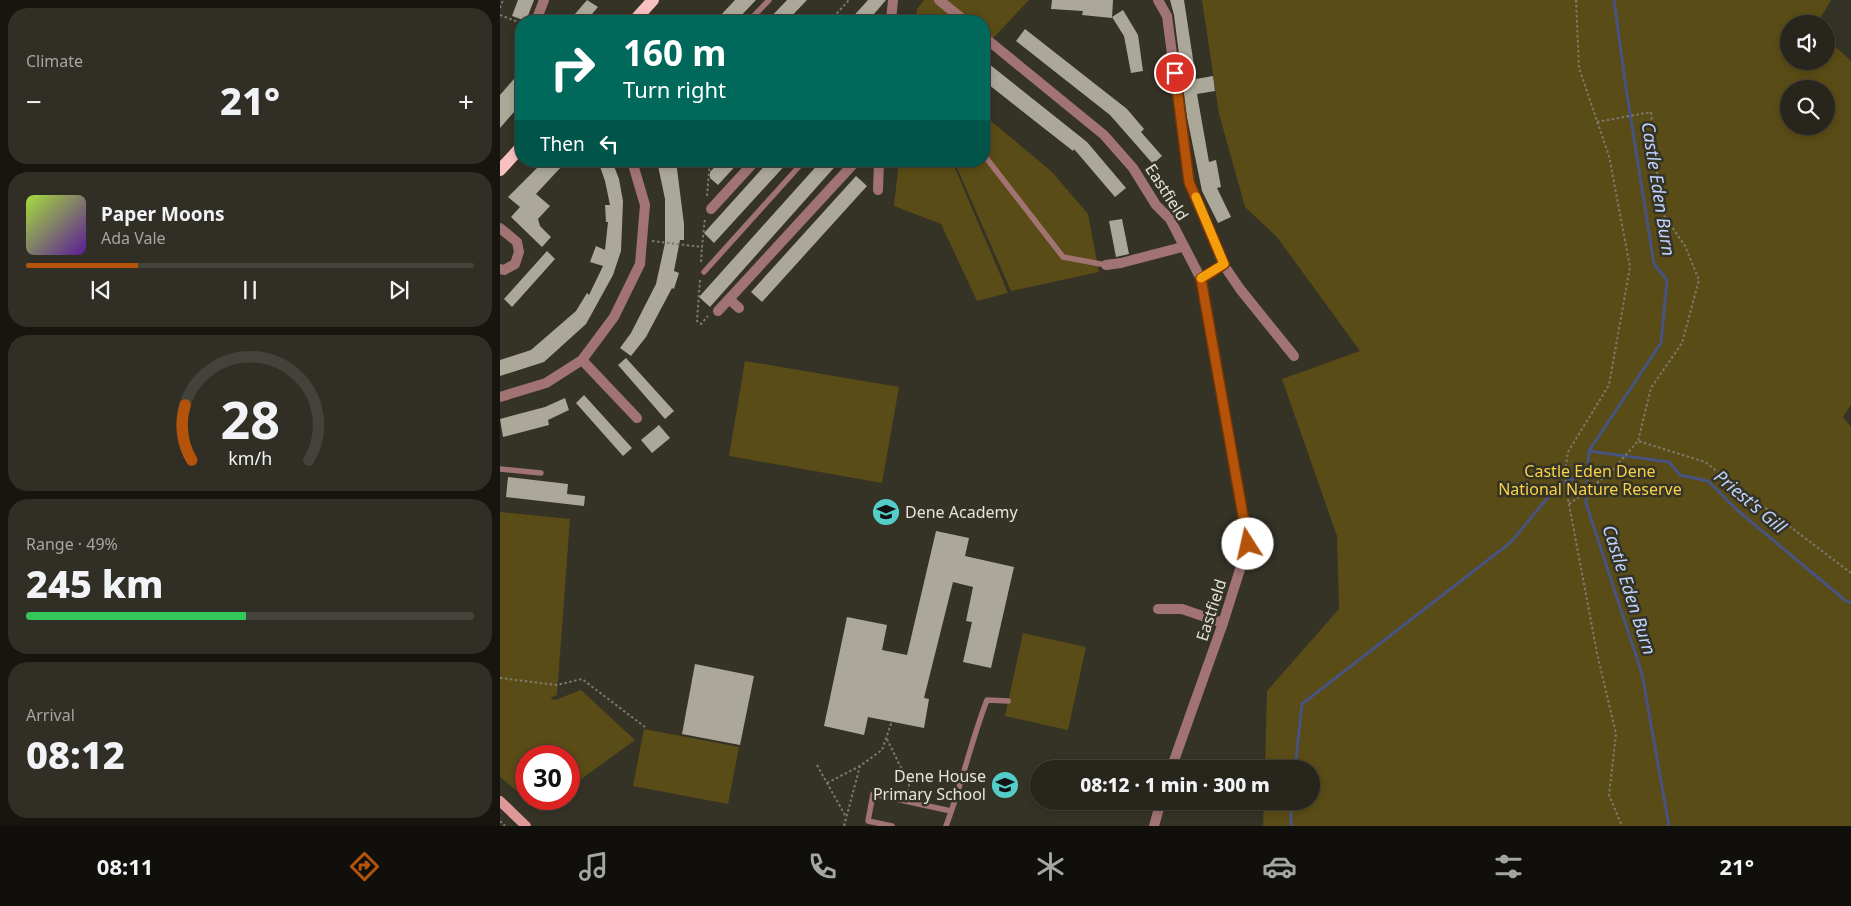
<!DOCTYPE html>
<html lang="en">
<head>
<meta charset="utf-8">
<style>
  :root { --surface:#28261c; --page:#302e25; --text:#f1f3f6; --muted:#a5a5a3; --line:#44433b; --accent:#b45309 }
  body { margin:0; font-family:"Noto Sans",sans-serif; background:var(--page); color:var(--text); height:100vh; display:flex; flex-direction:column; font-size:19px; white-space:nowrap }
  * { box-sizing:border-box; margin:0 }
  p { font-size:16px; color:var(--muted) }
  .icon { flex:none; width:28px; height:28px; fill:none; stroke:currentColor; stroke-width:2; stroke-linecap:round; stroke-linejoin:round }
  .map { position:relative; flex:1; overflow:hidden }
  .details { display:flex; flex-direction:column; gap:8px; padding:8px; background:#16150f; width:500px }
  .details>* { flex:none }
  .hud { position:absolute; left:15px; top:15px; width:475px; height:152px; border-radius:20px; box-shadow:0 2px 8px #0003,0 0 0 1px var(--line); background:#00695c; color:#fff; overflow:hidden }
  .tools { position:absolute; left:1280px; top:15px; display:grid; gap:10px }
  .tools a { display:grid; place-items:center; width:55px; height:55px; border-radius:50%; background:var(--surface); box-shadow:0 2px 8px #0003,0 0 0 1px var(--line); font-size:25px }
  .speed { position:absolute; left:15px; top:745px; display:flex; gap:10px; font-size:25px; font-weight:700; text-align:center }
  .speed>* { display:grid; place-content:center; width:65px; height:65px; border-radius:50%; background:var(--surface); box-shadow:0 2px 8px #0003,0 0 0 1px var(--line); line-height:1 }
  .speed .limit { border:8px solid #d22; background:#fff; color:#111 }
  .pin { position:absolute; display:grid; place-items:center; width:42px; height:42px; color:#fff; margin:-21px; border:2px solid #fff; border-radius:50%; box-shadow:0 1px 5px #0007 }
  .me { position:absolute; width:55px; margin:-28px; rotate:350deg; stroke-linejoin:round; filter:drop-shadow(0 0 4px #0008) }
  .turn { display:flex; align-items:center; gap:18px; height:105px; padding:0 25px; font-size:22px }
  .turn .icon { width:65px; height:65px; stroke-width:2.5 }
  .turn b { display:block; font-size:35px; line-height:42px }
  .then { display:flex; align-items:center; height:48px; padding:0 25px; background:#0003; gap:10px; font-size:19px }
  .big { font-size:38px; font-weight:800; line-height:1.1 }
  .details .widget { flex:1; display:flex; flex-direction:column; justify-content:center; gap:8px; min-width:0; padding:0 18px; border-radius:20px; background:var(--page) }
  .details .dial { align-items:center; gap:0 }
  .dial svg { height:130px; overflow:visible; fill:none; stroke:var(--line); stroke-width:7; stroke-linecap:round; text-anchor:middle }
  .dial text { fill:var(--text); stroke:none }
  .song { display:flex; align-items:center; gap:15px }
  .cover { width:60px; height:60px; border-radius:8px; background:linear-gradient(135deg,hsl(80 70% 55%),hsl(270 70% 35%)) }
  .played { height:5px; border-radius:2px; background:linear-gradient(90deg,var(--accent) 25%,var(--line) 25%) }
  .keys { display:flex; justify-content:space-around; direction:ltr }
  .heat { display:flex; justify-content:space-between; align-items:center; font-size:28px; direction:ltr }
  .charge { height:8px; border-radius:4px; background:linear-gradient(90deg,#34c759 49%,var(--line) 0) }
  .trip { position:absolute; left:530px; top:760px; width:290px; height:50px; border-radius:25px; background:var(--surface); box-shadow:0 2px 8px #0003,0 0 0 1px var(--line); font-weight:800; line-height:50px; text-align:center }
  .tabs { display:flex; height:80px; justify-content:space-around; align-items:center; background:#100f0b; color:var(--muted) }
  .tabs .icon { width:35px; height:35px }
  .tabs .active { color:var(--accent) }
  .tabs b { font-size:22px; color:var(--text) }
  main { display:flex; flex:1; min-height:0 }
  .map>svg:first-child { display:block }
  .green { fill:#5a4c16; fill-rule:evenodd }
  .lines { fill:none; stroke-linecap:round; stroke-linejoin:round }
  .stream { stroke:#475381; stroke-width:3 }
  .building { fill:#aca899 }
  .path { stroke:#7c7a6f; stroke-width:2; stroke-dasharray:2.5 2.5; stroke-linecap:butt }
  .lane { stroke:#a17473; stroke-width:5.5 }
  .street { stroke:#a17473; stroke-width:10 }
  .secondary { stroke:#df9898; stroke-width:10 }
  .primary { stroke:#f8c0bf; stroke-width:12 }
  .route-casing { stroke:#753606; stroke-width:12 }
  .route { stroke:#b45309; stroke-width:9 }
  .slow { stroke:#f59e0b; stroke-width:9 }
  .labels { text-anchor:middle; stroke-width:5; stroke-linejoin:round; paint-order:stroke }
  .street-label { font-size:16px; fill:#e5e3db; stroke:#353226 }
  .park-label { font-size:16px; fill:#f7d247; stroke:#353226 }
  .poi-label { font-size:16px; fill:#e5e3db; stroke:#353226; text-anchor:start }
  .water-label { font-size:18px; font-style:italic; fill:#bdd2fc; stroke:#353226 }
</style>
</head>
<body>
<main>
<section class="details">
<div class="widget"><p>Climate</p>
<div class="heat"><a>−</a><b class="big">21°</b><a>+</a></div>
</div>
<div class="widget">
<div class="song"><i class="cover"></i><div><b>Paper Moons</b><p>Ada Vale</p></div></div>
<div class="played"></div>
<div class="keys"><svg class="icon" aria-label="previous" viewBox="0 0 24 24"><path d="M18 5L8 12l10 7zM5 5v14"/></svg><svg class="icon" aria-label="pause" viewBox="0 0 24 24"><path d="M8 5v14M16 5v14"/></svg><svg class="icon" aria-label="next" viewBox="0 0 24 24"><path d="M6 5l10 7-10 7zM19 5v14"/></svg></div>
</div>
<div class="widget dial"><svg viewBox="0 0 100 80">
<path d="M14 69A42 42 0 1 1 86 69"/>
<path d="M14 69A42 42 0 0 1 10 35" stroke="#b45309"/>
<text x="50" y="56" font-size="32" font-weight="700">28</text>
<text x="50" y="72" font-size="11">km/h</text>
</svg></div>
<div class="widget"><p>Range · 49%</p><b class="big">245 km</b><div class="charge"></div></div>
<div class="widget"><p>Arrival</p><b class="big">08:12</b></div>
</section>
<div class="map">
<svg width="1351" height="826" viewBox="0 0 1351 826">
  <rect width="100%" height="100%" fill="#353226"/>
  <g class="green">
    <path d="M424,0H529L484,48V21H416L417,9Z"/>
    <path d="M702,0H1331L1317,24H1289V61H1326V38L1351,61V405L1343,417L1351,427V826H763L764,801H811V769H765L767,691L839,609L837,536L782,379L860,351L777,237L745,207L719,114ZM1289,89H1326V126H1289Z"/>
    <path d="M484,115L552,172L588,214L599,272L511,291L454,161H484Z"/>
    <path d="M399,161H452L508,293L477,301L441,224L394,206Z"/>
    <path d="M245,361L399,387L382,483L229,456Z"/>
    <path d="M0,512L70,519L57,695L50,698L55,700L81,690L135,740L69,788V756H26V799H56L41,812L0,777Z"/>
    <path d="M523,633L586,647L568,730L505,716Z"/>
    <path d="M144,729L239,747L228,804L133,786Z"/>
  </g>
  <g class="lines">
    <g class="stream">
      <path d="M1114,0L1126,88L1154,264L1167,280L1161,343L1089,451L1086,503L1142,674L1169,826"/>
      <path d="M1089,451L1169,462L1180,475L1208,481L1237,510L1346,601L1351,603"/>
      <path d="M795,769L802,704L1011,542L1058,485L1087,473"/>
      <path d="M791,801V826"/>
    </g>
  </g>
  <g class="building">
    <path d="M18,0H34L26,21L12,16Z"/>
    <path d="M87,0L98,7L86,21H69Z"/>
    <path d="M235,0H256L236,21H225L220,16Z"/>
    <path d="M287,0H307L287,21H267Z"/>
    <path d="M368,0H386L368,21H349Z"/>
    <path d="M552,0H613L612,18L582,15L583,11L551,9Z"/>
    <path d="M670,0H684L696,79L713,76L715,91L697,94L709,162L716,160L721,187L717,188L731,217L718,223L702,191L687,117L674,15Z"/>
    <path d="M623,10L638,35L643,71L631,73L624,36L612,17Z"/>
    <path d="M525,29L627,109L644,129L641,132L662,156L653,164L610,115L516,41Z"/>
    <path d="M484,60L587,142L626,188L615,197L574,149L573,151L484,81Z"/>
    <path d="M21,71V104L0,128V95Z"/>
    <path d="M44,161H57L62,166L36,194L50,206L38,219L40,226L51,237L42,247L11,217L20,207L8,197Z"/>
    <path d="M98,161H112L119,179L123,201L121,251L113,275L86,324L44,362L0,376V360L31,350L76,311L87,293L89,295L103,266L90,262L96,246L105,250L108,222H106L105,205H110L105,181Z"/>
    <path d="M157,161H176L184,224V240H180L174,271L179,273L174,289L172,288L146,337L131,356L120,348L131,333L156,284L165,243V199Z"/>
    <path d="M220,161H240L218,185L210,178V172Z"/>
    <path d="M269,161H289L214,243L204,233Z"/>
    <path d="M321,161H340L210,307L199,297Z"/>
    <path d="M356,176L367,186L262,302L251,292Z"/>
    <path d="M622,219L629,254L616,257L609,221Z"/>
    <path d="M47,251L55,259L12,307L4,299Z"/>
    <path d="M126,358L174,411L165,419L118,365Z"/>
    <path d="M84,395L132,448L123,456L76,403Z"/>
    <path d="M65,398L69,410L48,420L49,425L3,437L0,419L45,407Z"/>
    <path d="M159,425L170,438L152,453L141,440Z"/>
    <path d="M8,477L68,484L67,494L85,496L84,506L6,497Z"/>
    <path d="M436,531L469,538L465,556L514,567L491,668L463,662L472,622L466,621L473,587L453,582L424,698L429,699L424,728L368,717L364,735L324,726L347,617L387,625L382,650L407,655Z"/>
    <path d="M195,664L254,676L240,745L182,734Z"/>
  </g>
  <g class="lines">
    <g class="path">
      <path d="M1076,0L1079,68L1109,156L1130,267L1109,385L1068,452L1065,471L1068,499L1097,653L1116,734L1109,795L1122,826"/>
      <path d="M0,8L3,0"/>
      <path d="M0,15L21,23"/>
      <path d="M330,21L349,0"/>
      <path d="M1097,122L1151,112L1161,211L1185,246L1199,280L1182,343L1151,388L1138,441"/>
      <path d="M207,196L210,161"/>
      <path d="M152,241L202,247L205,218"/>
      <path d="M201,262L202,247"/>
      <path d="M200,280L197,321L201,324L208,316"/>
      <path d="M1069,504L1110,473L1138,441L1205,462L1351,573"/>
      <path d="M0,678L57,685L82,679L145,727"/>
      <path d="M387,739L409,784V794"/>
      <path d="M317,765L346,817"/>
      <path d="M327,783L360,766"/>
      <path d="M0,821L5,826"/>
      <path d="M344,826L360,766L382,750L392,721"/>
    </g>
    <g class="lane">
      <path d="M249,21L269,0"/>
      <path d="M484,155L563,257L606,265"/>
      <path d="M204,272L304,161"/>
      <path d="M0,469L41,473"/>
      <path d="M392,826L368,821L373,794L451,811"/>
      <path d="M446,826C462,784 471,741 487,700L508,701"/>
    </g>
    <g class="street">
      <path d="M439,0L465,21"/>
      <path d="M658,0L667,16L689,182L723,264L740,289L794,356"/>
      <path d="M36,21L44,0"/>
      <path d="M391,21L393,0"/>
      <path d="M484,37L604,135L633,168L656,205L670,219L701,279L748,544L723,623L671,769"/>
      <path d="M378,190L379,161"/>
      <path d="M211,209L255,161"/>
      <path d="M0,228L17,242L19,252L15,264L4,270L0,269"/>
      <path d="M606,265L621,263L682,247"/>
      <path d="M701,279L723,264"/>
      <path d="M229,299L239,308"/>
      <path d="M218,311L356,161"/>
      <path d="M82,360L137,418"/>
      <path d="M0,397L46,383L82,360L114,317L140,264L145,205L132,161"/>
      <path d="M658,609H682L723,623"/>
      <path d="M654,826L661,801"/>
    </g>
    <path class="secondary" d="M0,801L26,826"/>
    <g class="primary">
      <path d="M134,21L153,0"/>
      <path d="M0,170L21,147"/>
    </g>
  </g>
  <g class="lines">
    <defs>
      <path id="route" d="M675,73L689,182L724,264L701,279L748,544"/>
    </defs>
    <use href="#route" class="route-casing"/>
    <use href="#route" class="route"/>
    <path class="slow" d="M696,197L724,264L701,278"/>
  </g>
  <defs>
    <symbol id="school-disc" viewBox="-11 -11 22 22"><circle r="9.5" fill="#54cdc8" stroke="#353226"/><path d="M0-5L7-2L0 1L-7-2ZM-4 1L0 2.5L4 1V4Q0 6-4 4Z" fill="#111"/></symbol>
  </defs>
  <g fill-rule="evenodd">
    <use href="#school-disc" x="370" y="496" width="32" height="32"/>
    <use href="#school-disc" x="489" y="769" width="32" height="32"/>
  </g>
  <g class="labels">
    <g class="street-label">
      <text transform="translate(667 192) rotate(57)" y="6">Eastfield</text>
      <text transform="translate(711 610) rotate(-72)" y="6">Eastfield</text>
    </g>
    <g class="park-label">
      <text x="1090" y="477">Castle Eden Dene<tspan x="1090" dy="18">National Nature Reserve</tspan></text>
    </g>
    <g class="poi-label">
      <text x="405" y="518">Dene Academy</text>
      <text x="486" y="782" text-anchor="end">Dene House<tspan x="486" dy="18">Primary School</tspan></text>
    </g>
    <g class="water-label">
      <text transform="translate(1158 189) rotate(81)" y="6">Castle Eden Burn</text>
      <text transform="translate(1250 502) rotate(40)" y="6">Priest's Gill</text>
      <text transform="translate(1129 590) rotate(72)" y="6">Castle Eden Burn</text>
    </g>
  </g>
</svg>
<div class="tools">
<a><svg class="icon" aria-label="sound" viewBox="0 0 24 24"><path d="M4 9h4l5-4v14l-5-4H4zM17 9q2 3 0 6"/></svg></a>
<a><svg class="icon" aria-label="search" viewBox="0 0 24 24"><circle cx="10" cy="10" r="6"/><path d="M15 15l6 6"/></svg></a>
</div>
<div class="speed"><div class="limit">30</div></div>
<div class="pin" style="left:675px;top:73px;background:#d93025"><svg class="icon" aria-label="arrive" viewBox="0 0 24 24"><path d="M6 21V4h12l-3 4 3 4H6"/></svg></div>
<svg class="me" style="left:748px;top:544px" viewBox="-20 -20 40 40"><circle r="19" fill="#fff"/><path d="M0-13L10 11 0 6-10 11z" fill="#b45309"/></svg>
<div class="trip">08:12 · 1 min · 300 m</div>
<div class="hud">
<div class="turn"><svg class="icon" aria-label="right" viewBox="0 0 24 24"><path d="M7 20v-9h11M14 6l5 5-5 5"/></svg><div><b>160 m</b>Turn right</div></div>
<div class="then">Then<svg class="icon" aria-label="left" viewBox="0 0 24 24"><path d="M17 20v-9H6M10 6l-5 5 5 5"/></svg></div>
</div>
</div>
</main>
<nav class="tabs">
<b>08:11</b>
<svg class="icon active" aria-label="directions" viewBox="0 0 24 24"><path d="M12 3l9 9-9 9-9-9zM9 14v-3h6M13 9l2 2-2 2"/></svg>
<svg class="icon" aria-label="music" viewBox="0 0 24 24"><path d="M9 18V5l10-2v13"/><circle cx="6" cy="18" r="3"/><circle cx="16" cy="16" r="3"/></svg>
<svg class="icon" aria-label="phone" viewBox="0 0 24 24"><path d="M5 4h4l2 5-3 2q2 4 5 5l2-3 5 2v4C11 20 4 13 5 4z"/></svg>
<svg class="icon" aria-label="climate" viewBox="0 0 24 24"><path d="M12 3v18M4 7l16 10M4 17L20 7"/></svg>
<svg class="icon" aria-label="car" viewBox="0 0 24 24"><path d="M5 17H2v-5l4-1 3-4h7l3 4 3 1v5h-3M9 17h6M6 11h13"/><circle cx="7" cy="17" r="2"/><circle cx="17" cy="17" r="2"/></svg>
<svg class="icon" aria-label="filters" viewBox="0 0 24 24"><path d="M4 7h16M4 17h16"/><circle cx="9" cy="7" r="2"/><circle cx="15" cy="17" r="2"/></svg>
<b>21°</b>
</nav>
</body>
</html>
